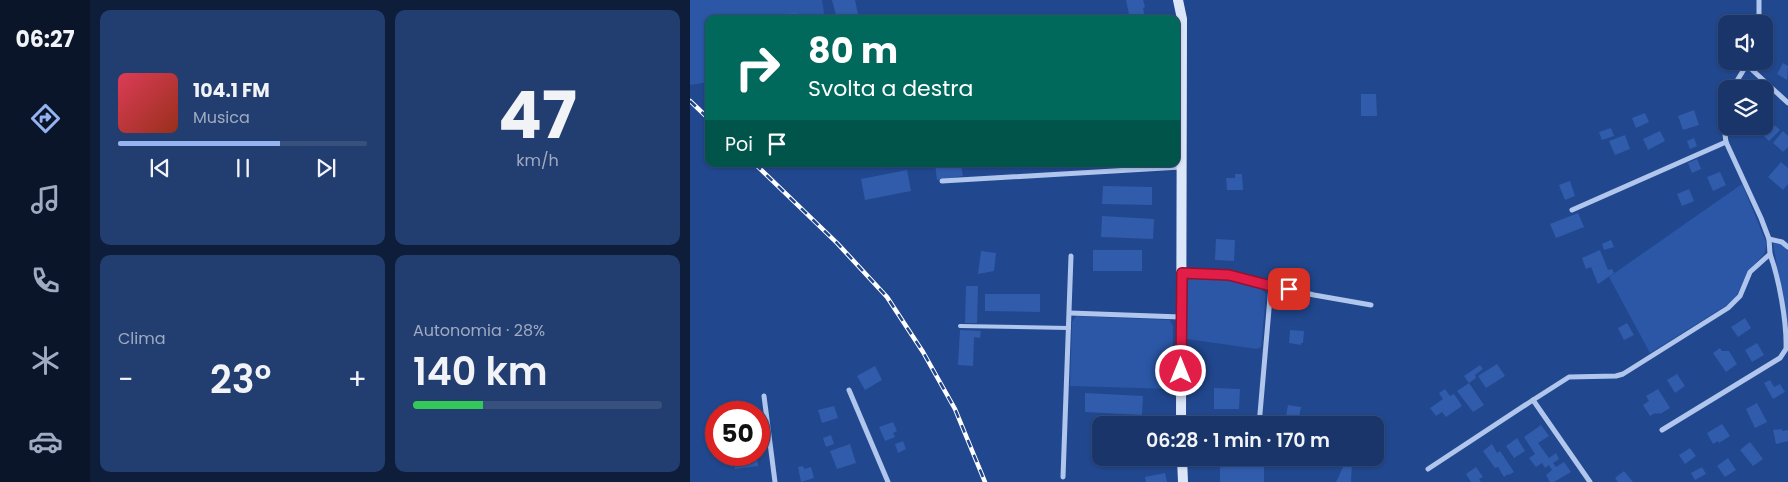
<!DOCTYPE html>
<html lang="it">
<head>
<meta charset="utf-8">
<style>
  :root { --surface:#19356a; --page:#223d70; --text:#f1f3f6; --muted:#9fabc1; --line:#37507e; --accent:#95b2f1 }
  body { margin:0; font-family:Poppins,sans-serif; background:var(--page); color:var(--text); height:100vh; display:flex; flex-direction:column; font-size:19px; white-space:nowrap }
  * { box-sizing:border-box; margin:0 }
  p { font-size:16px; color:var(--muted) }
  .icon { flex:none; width:28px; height:28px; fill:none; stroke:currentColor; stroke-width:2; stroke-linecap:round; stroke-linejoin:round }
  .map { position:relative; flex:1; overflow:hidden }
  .sheet { display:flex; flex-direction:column; gap:10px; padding:10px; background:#0e1d3a; width:600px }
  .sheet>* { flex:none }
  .top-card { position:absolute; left:15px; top:15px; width:475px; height:152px; border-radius:10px; box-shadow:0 1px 4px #0004,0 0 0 1px var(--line); background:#00695c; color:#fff; overflow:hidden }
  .buttons { position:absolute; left:1028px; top:15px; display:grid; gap:10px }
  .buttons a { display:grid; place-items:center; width:55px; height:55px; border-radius:10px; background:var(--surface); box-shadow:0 1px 4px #0004,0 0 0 1px var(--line); font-size:25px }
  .speed { position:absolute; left:15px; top:401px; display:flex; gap:10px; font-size:25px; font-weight:700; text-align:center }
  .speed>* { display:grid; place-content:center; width:65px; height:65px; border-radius:50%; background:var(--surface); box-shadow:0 1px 4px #0004,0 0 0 1px var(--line); line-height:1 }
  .speed .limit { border:8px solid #d22; background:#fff; color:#111 }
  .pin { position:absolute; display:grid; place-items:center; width:42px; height:42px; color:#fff; margin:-21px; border-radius:10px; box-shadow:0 2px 8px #0006 }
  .me { position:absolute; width:55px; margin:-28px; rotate:0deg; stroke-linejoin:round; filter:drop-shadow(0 0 4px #0008) }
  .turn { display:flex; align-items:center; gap:18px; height:105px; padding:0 20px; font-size:22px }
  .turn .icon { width:65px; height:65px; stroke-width:2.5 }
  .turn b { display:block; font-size:35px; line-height:42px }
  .then { display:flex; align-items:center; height:48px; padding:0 20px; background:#0003; gap:10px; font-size:19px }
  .big { font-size:38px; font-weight:600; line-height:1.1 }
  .sheet .tile { flex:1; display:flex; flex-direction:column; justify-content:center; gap:8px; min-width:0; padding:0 18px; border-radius:10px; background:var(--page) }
  .sheet .dial { align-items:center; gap:0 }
  .dial b { font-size:65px; line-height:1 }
  .song { display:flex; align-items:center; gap:15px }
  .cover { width:60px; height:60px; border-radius:8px; background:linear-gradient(135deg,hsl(350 70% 55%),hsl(10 70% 35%)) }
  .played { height:5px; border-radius:2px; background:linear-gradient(90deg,var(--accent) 65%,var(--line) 65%) }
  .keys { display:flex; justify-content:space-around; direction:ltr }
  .heat { display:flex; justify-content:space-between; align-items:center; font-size:28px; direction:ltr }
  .charge { height:8px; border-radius:4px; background:linear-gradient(90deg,#34c759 28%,var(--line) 0) }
  .sheet .tiles { flex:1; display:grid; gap:10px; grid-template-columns:repeat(2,1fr) }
  .trip { position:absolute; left:402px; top:416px; width:292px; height:50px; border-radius:10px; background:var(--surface); box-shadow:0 1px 4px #0004,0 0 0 1px var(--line); font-weight:600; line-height:50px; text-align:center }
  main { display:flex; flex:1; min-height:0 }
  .dock { display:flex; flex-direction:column; width:90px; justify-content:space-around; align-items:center; background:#0a152a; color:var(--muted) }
  .dock .icon { width:35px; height:35px }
  .dock .active { color:var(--accent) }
  .dock b { font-size:22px; color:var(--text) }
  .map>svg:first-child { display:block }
  .green { fill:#2b57a6 }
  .building { fill:#315cab }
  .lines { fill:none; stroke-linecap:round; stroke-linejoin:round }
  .service { stroke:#b0c6ec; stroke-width:4 }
  .minor { stroke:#b0c6ec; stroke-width:5 }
  .secondary { stroke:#dce6f9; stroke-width:10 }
  .rail-casing { stroke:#fff; stroke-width:4.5 }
  .rail { stroke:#21478e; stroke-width:2.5; stroke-dasharray:8; stroke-linecap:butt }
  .route-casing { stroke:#92132f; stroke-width:12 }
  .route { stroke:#e11d48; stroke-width:9 }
</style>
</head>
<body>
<main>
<nav class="dock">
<b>06:27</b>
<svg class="icon active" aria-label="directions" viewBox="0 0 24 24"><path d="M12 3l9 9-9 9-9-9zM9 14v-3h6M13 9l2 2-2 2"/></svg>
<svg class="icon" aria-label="music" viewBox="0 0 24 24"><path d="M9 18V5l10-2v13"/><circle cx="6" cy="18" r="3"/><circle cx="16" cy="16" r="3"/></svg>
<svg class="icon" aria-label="phone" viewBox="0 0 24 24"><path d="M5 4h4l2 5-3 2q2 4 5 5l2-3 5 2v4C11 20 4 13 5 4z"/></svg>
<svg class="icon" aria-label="climate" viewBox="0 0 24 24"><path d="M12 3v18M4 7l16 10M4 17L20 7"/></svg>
<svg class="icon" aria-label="car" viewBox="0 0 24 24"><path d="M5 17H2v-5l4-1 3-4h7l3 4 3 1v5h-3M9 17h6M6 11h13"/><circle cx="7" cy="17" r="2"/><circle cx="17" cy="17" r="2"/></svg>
</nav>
<section class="sheet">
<div class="tiles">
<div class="tile">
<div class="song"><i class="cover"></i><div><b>104.1 FM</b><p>Musica</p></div></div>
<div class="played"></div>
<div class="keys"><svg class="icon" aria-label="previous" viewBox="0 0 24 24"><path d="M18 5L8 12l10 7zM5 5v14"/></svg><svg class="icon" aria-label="pause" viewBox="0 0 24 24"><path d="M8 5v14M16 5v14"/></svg><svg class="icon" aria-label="next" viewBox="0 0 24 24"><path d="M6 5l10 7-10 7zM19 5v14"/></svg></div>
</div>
<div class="tile dial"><b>47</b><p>km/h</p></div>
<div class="tile"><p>Clima</p>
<div class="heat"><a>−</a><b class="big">23°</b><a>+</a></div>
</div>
<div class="tile"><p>Autonomia · 28%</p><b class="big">140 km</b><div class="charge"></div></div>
</div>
</section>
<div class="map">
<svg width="1098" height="482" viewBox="0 0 1098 482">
  <rect width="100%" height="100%" fill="#21478e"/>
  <g class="green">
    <path d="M0,0H132L135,19H19V82L0,85Z"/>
    <path d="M1052,184L1076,242V248L1074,254L1057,273L1046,297L1037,305L960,353L919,277Z"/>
    <path d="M1083,243L1092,244L1098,251V328Z"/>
    <path d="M499,276C519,277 564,275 576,294L571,347L567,349L497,339L498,278Z"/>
    <path d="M386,316L480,320L483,326L482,389L380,386L382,322Z"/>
  </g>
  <g class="building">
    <path d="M142,0H165L169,19H147Z"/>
    <path d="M436,0H453L455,7L453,8L455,19H440Z"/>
    <path d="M107,12L109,19H90V15Z"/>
    <path d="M1093,63L1098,66L1097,80L1087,74Z"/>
    <path d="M671,94H686L687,116H671Z"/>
    <path d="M1004,110L1009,125L993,130L988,116Z"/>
    <path d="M955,113L959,122L946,128L942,118Z"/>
    <path d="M1081,122L1090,130L1079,141L1071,133Z"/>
    <path d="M921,128L924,136L912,140L909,132Z"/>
    <path d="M970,131L975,141L958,150L953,139Z"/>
    <path d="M1093,131L1098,136V147L1093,152L1083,143Z"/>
    <path d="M935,135L940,149L925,155L919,141Z"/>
    <path d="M1004,138L1007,146L1000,149L997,141Z"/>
    <path d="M1007,159L1011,169L1002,173L998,163Z"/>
    <path d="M1091,162L1098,168V184L1093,190L1078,177Z"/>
    <path d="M245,164H257L258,168L271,166L273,176L247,180Z"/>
    <path d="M217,170L221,191L175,200L171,179Z"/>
    <path d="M1030,172L1036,185L1023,191L1017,177Z"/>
    <path d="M545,174H552L553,190H537L536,178H545Z"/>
    <path d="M880,181L885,196L875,200L869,185Z"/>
    <path d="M413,186L462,187V205L412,204Z"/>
    <path d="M999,189L1004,201L992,206L987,194Z"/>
    <path d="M888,213L894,227L866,238L860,224Z"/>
    <path d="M412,216L464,219L463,239L411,237Z"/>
    <path d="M526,239L545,240L544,261L525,260Z"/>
    <path d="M921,240L924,247L914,250L912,244Z"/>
    <rect x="403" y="250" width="49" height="21"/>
    <path d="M910,250L918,270L922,269L924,273L908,284L901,267L896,269L892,258Z"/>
    <path d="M291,251L306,253L304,271L288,274Z"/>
    <path d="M276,286H288L287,323H275Z"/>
    <path d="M295,294H350V312L295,311Z"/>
    <path d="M1055,318L1061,328L1048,337L1041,327Z"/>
    <path d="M937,323L944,335L934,340L928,328Z"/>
    <path d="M270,330L291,331L290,338L284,337L283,366L268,365Z"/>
    <path d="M600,330L614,331L613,343H611V345L599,343Z"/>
    <path d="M1067,343L1074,355L1062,362L1055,350Z"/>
    <path d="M1030,348L1032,351H1039L1047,364L1036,372L1023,353Z"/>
    <path d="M807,364L815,376L796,388L788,376Z"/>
    <path d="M790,365L793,369L785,375L786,378L779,383L774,376Z"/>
    <path d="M185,366L192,380L175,390L167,376Z"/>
    <path d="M987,374L995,386L985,393L977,380Z"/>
    <path d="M1080,380L1084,387L1090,384L1095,392L1083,399L1074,383Z"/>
    <path d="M779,383L794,405L783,412L767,391Z"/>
    <path d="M524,388L550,389L549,409H524Z"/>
    <path d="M755,389L760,396L764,394L772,406L756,417L752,412L746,416L740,408L753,399L749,393Z"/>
    <path d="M968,389L980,408L970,414L969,413L966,414L965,413L960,416L953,405L959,401L956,396Z"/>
    <path d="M395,393L453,396L452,415L395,412Z"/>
    <path d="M1067,403L1077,422L1065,428L1056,409Z"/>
    <path d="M598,405L611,407L609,418L596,416Z"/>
    <path d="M144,406L148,418L132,423L128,410Z"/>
    <path d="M203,422L207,431L203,433L205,437L195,441L189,427Z"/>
    <path d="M1032,424L1040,436L1029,443L1028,441L1023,444L1017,433Z"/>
    <path d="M851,425L859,436L848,443L859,458L866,453L869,459L863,463L866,467L874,462L881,472L864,482H860L856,475L862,470L859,465L855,468L852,463L846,467L839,458L845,454L834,437Z"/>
    <path d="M1092,429V431L1098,430V441L1086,444L1083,430Z"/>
    <path d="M141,435L144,444L136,447L133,438Z"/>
    <path d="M827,438L835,451L824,458L816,446Z"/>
    <path d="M213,441L216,449L208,453L205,444Z"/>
    <path d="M1060,442L1073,459L1063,466L1050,450Z"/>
    <path d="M160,444L166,463L147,469L140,451Z"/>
    <path d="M802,444L807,453L810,451L824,472L819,475L818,474L814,477L808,467L805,468L793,451Z"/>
    <path d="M1000,448L1006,456L995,464L989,455Z"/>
    <path d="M67,455L68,466L45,469L43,460L50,459V456Z"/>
    <path d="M1038,458L1046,470L1035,477L1027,466Z"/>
    <path d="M657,459L662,462L661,482H646Z"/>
    <path d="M557,461H574V482H530V464H557Z"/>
    <path d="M113,466L114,469L121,467L124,478L111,482L108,467Z"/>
    <path d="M786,467L793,477L789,479L791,482H781L776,474Z"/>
    <path d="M1012,467L1016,474L1005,480L1001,473Z"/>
    <path d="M934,471L943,482H928L925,478Z"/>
    <path d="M475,473L477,482H456L455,477Z"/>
  </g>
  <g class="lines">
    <path class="service" d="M270,326L379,328"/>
    <g class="minor">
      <path d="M1069,24V0"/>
      <path d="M1058,66L1098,103"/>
      <path d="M1042,89L1059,61"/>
      <path d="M252,181L491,167"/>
      <path d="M882,210L1036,142"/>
      <path d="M1079,239L1092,242L1098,247"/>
      <path d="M492,273L539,275L624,295L681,305"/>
      <path d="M380,313L491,317"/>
      <path d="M159,390L198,482"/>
      <path d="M74,396L85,482"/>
      <path d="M569,425L581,286"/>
      <path d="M972,430L1090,358L1096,349C1097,323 1089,278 1080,254"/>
      <path d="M738,469L843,400"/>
      <path d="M373,477L381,256"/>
      <path d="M900,482L843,400L879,377L926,376L933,374L1038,308L1050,296L1060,272L1080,254L1079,239L1071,218L1036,142L1033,119L1036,100"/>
    </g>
    <g class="secondary">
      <path d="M488,0L492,19L491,425"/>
      <path d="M492,458L493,482"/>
    </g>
    <defs>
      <g id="rail">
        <path d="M0,101L19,119"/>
        <path d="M65,164L147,243L197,297L233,352L265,409L295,482"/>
      </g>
    </defs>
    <use href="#rail" class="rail-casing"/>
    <use href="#rail" class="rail"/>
  </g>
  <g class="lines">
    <defs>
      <path id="route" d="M491,371L492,273L539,275L581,286L599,289"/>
    </defs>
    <use href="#route" class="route-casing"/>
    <use href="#route" class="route"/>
  </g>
</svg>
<div class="buttons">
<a><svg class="icon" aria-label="sound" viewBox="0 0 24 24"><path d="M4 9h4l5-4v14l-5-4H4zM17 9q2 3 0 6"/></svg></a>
<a><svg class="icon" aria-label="layers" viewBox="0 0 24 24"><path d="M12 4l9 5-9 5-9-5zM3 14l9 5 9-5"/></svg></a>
</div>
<div class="speed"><div class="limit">50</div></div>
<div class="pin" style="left:599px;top:289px;background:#d93025"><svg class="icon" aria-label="arrive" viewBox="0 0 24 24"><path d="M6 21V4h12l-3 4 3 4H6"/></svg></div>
<svg class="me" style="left:491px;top:371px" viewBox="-20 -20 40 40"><circle r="17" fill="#e11d48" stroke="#fff" stroke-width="3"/><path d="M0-11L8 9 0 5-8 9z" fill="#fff"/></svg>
<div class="trip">06:28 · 1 min · 170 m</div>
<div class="top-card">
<div class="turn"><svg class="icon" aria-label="right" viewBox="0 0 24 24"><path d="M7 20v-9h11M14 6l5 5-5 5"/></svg><div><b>80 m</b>Svolta a destra</div></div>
<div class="then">Poi<svg class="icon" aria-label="arrive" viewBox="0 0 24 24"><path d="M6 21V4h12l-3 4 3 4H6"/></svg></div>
</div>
</div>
</main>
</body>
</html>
